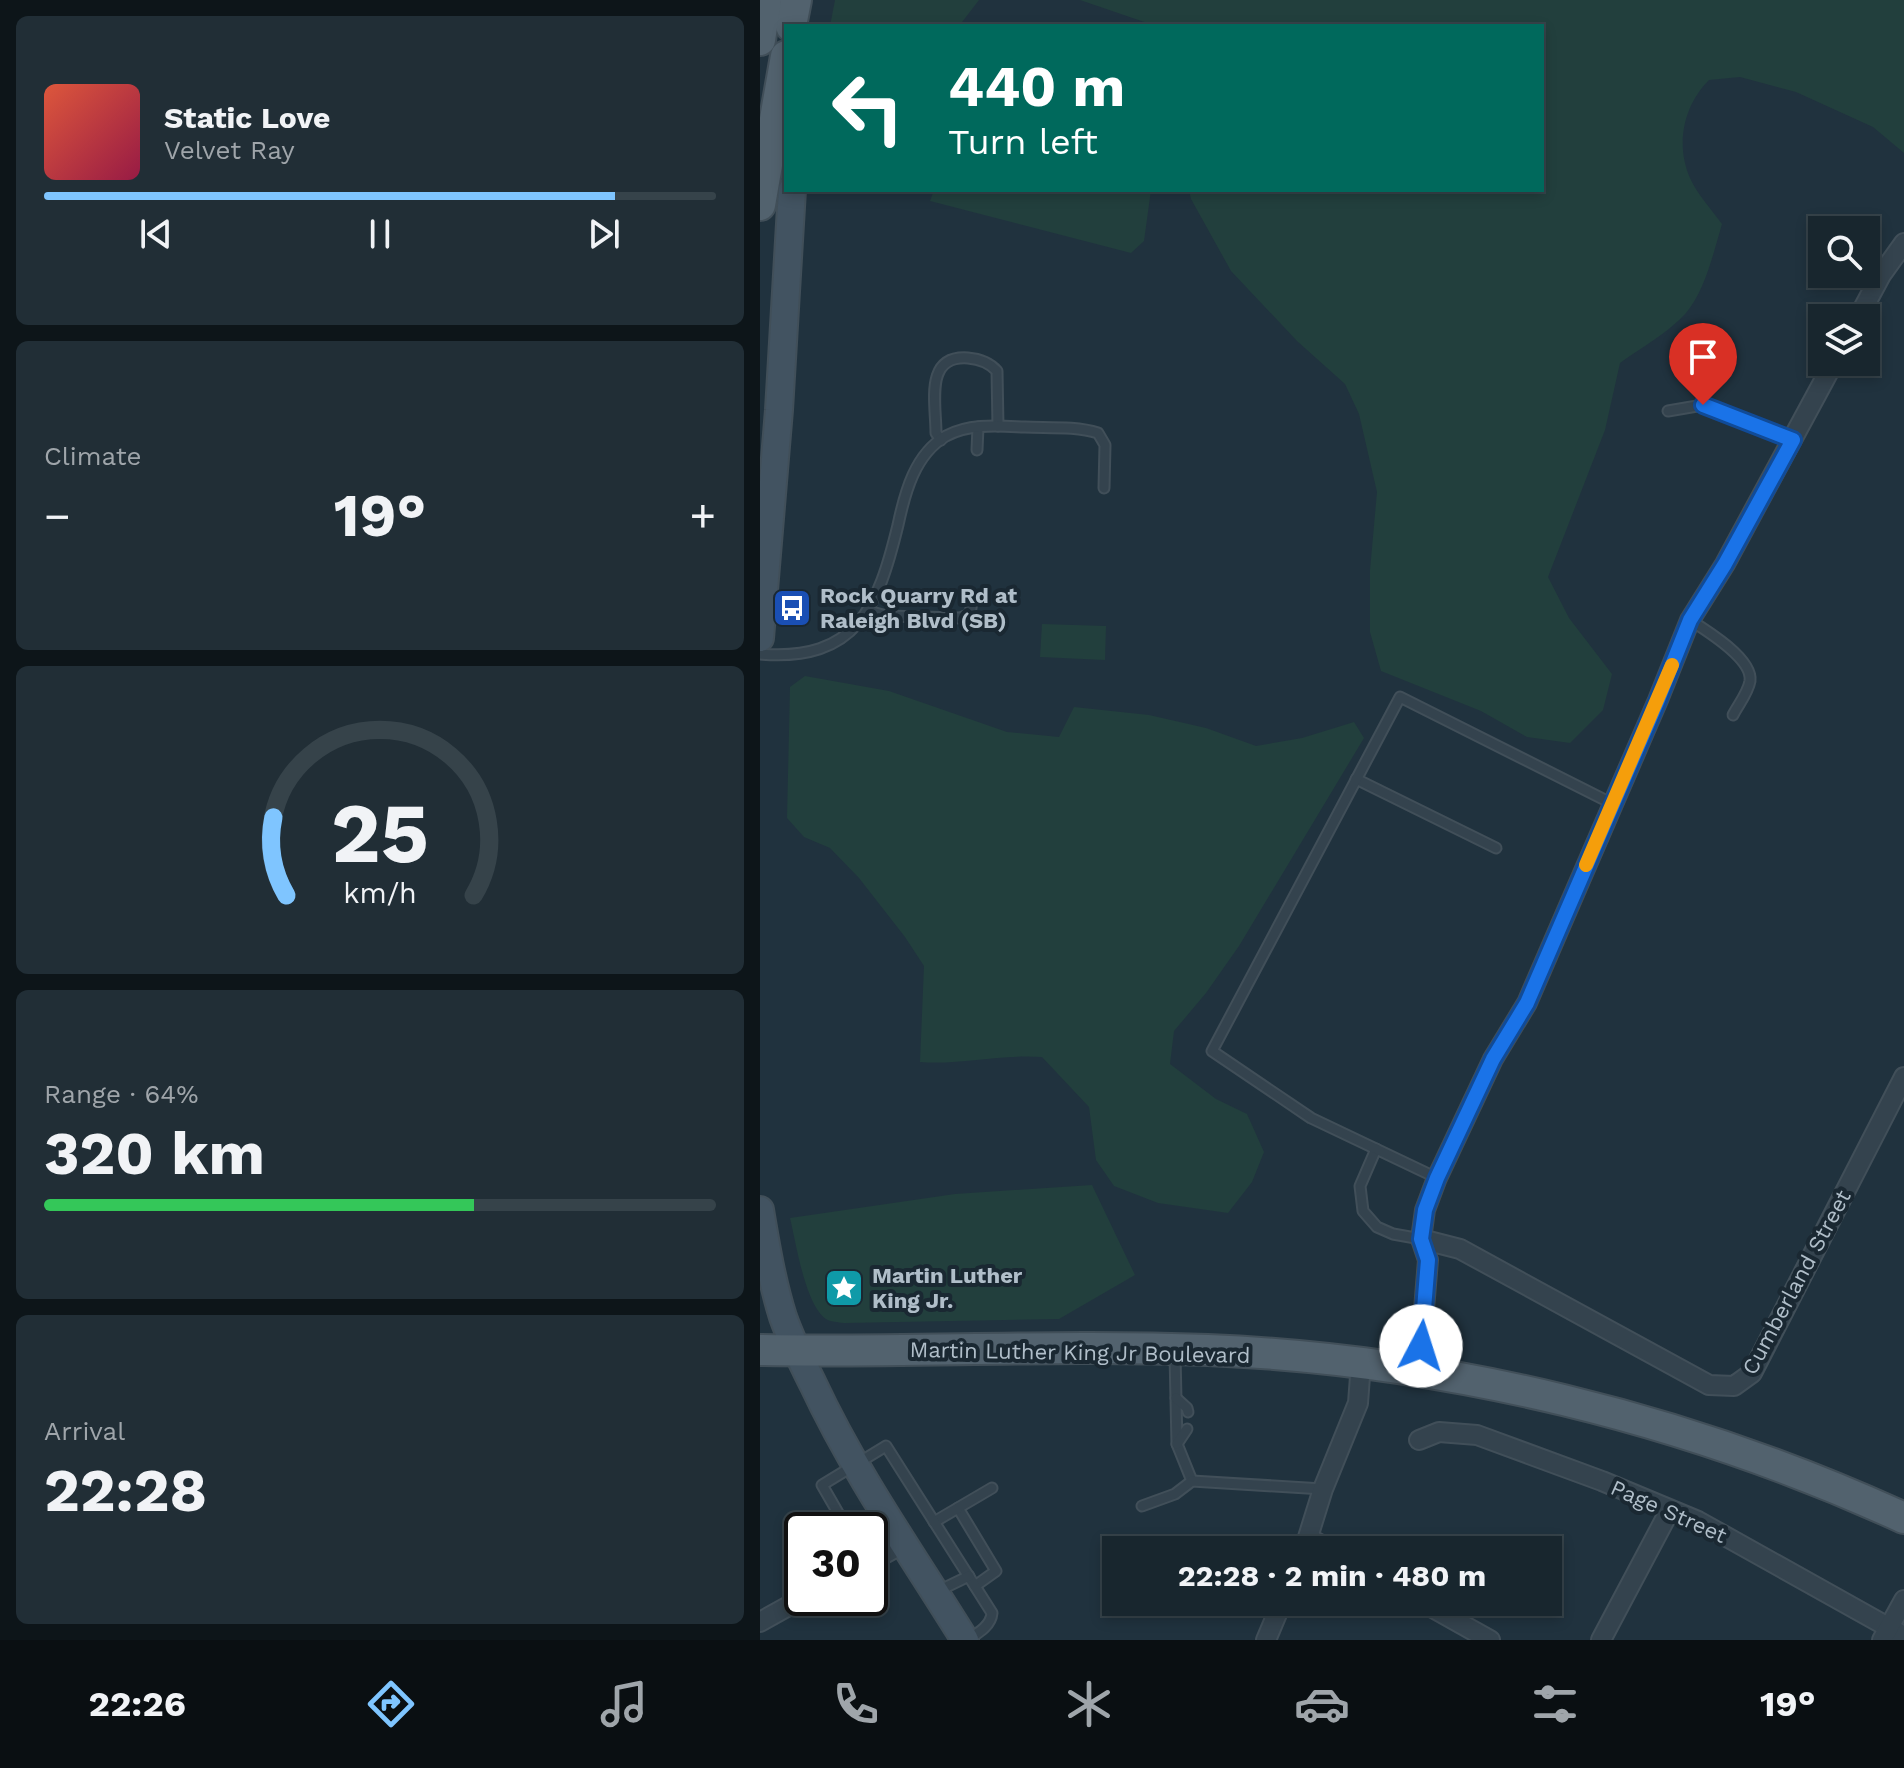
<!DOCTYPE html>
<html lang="en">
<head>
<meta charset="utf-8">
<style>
  :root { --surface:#18262e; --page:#212e36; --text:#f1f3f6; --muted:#9fa5aa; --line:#36434a; --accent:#7fc5ff }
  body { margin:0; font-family:"Work Sans",sans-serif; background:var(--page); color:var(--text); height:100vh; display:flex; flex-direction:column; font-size:30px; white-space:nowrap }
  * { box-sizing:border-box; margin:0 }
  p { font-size:26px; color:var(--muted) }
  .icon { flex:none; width:44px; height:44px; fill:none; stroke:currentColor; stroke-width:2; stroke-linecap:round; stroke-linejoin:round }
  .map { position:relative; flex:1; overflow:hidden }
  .details { display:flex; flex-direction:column; gap:16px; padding:16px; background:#0d1519; width:760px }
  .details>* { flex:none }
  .hud { position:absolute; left:24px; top:24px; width:760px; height:168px; border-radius:0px; box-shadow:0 4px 12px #0003,0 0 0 2px var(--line); background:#00695c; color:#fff; overflow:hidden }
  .buttons { position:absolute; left:1048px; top:216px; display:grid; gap:16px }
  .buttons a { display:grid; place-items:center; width:72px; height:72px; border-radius:0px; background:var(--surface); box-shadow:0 4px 12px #0003,0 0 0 2px var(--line); font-size:40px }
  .speed { position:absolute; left:24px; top:1512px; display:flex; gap:16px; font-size:40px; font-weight:700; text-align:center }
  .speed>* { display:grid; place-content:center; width:104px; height:104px; border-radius:50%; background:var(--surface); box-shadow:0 4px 12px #0003,0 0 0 2px var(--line); line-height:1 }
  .speed .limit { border:4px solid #111; border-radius:12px; background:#fff; color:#111 }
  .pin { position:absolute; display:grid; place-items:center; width:68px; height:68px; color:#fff; margin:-82px -34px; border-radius:50% 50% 50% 0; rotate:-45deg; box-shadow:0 0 8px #0007 }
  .pin .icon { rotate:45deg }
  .me { position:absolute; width:88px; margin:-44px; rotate:5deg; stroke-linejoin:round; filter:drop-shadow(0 0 6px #0008) }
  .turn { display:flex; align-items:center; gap:28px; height:168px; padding:0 32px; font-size:36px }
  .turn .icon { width:104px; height:104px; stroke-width:2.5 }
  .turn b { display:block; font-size:56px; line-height:68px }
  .big { font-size:60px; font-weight:700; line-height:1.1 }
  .details .tile { flex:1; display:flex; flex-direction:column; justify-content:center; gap:12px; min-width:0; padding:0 28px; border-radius:12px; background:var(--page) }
  .details .dial { align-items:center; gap:0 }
  .dial svg { height:208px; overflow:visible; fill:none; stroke:var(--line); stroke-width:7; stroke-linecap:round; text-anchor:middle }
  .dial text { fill:var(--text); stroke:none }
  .song { display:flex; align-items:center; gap:24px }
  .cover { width:96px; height:96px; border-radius:12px; background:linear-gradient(135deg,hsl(10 70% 55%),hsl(340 70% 35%)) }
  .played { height:8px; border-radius:4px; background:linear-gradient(90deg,var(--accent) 85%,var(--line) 85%) }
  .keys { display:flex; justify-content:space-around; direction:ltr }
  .heat { display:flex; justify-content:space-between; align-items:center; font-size:44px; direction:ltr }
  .charge { height:12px; border-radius:6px; background:linear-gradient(90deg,#34c759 64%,var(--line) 0) }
  .trip { position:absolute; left:342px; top:1536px; width:460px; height:80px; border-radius:0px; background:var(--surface); box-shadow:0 4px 12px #0003,0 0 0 2px var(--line); font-weight:700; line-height:80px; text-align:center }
  .menu { display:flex; height:128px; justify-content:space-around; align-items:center; background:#0a0f12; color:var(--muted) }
  .menu .icon { width:56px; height:56px }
  .menu .current { color:var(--accent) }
  .menu b { font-size:36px; color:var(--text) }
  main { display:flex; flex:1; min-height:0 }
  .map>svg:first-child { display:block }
  .green { fill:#223f3d }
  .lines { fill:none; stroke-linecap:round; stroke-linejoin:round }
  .service-casing { stroke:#414f59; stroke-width:13 }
  .minor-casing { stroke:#414f59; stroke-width:22 }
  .secondary-casing { stroke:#414f59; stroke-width:30 }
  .primary-casing { stroke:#414f59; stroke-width:34 }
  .service { stroke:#34434e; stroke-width:9 }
  .minor { stroke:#34434e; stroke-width:18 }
  .secondary { stroke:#425361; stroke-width:26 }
  .primary { stroke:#52626e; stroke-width:30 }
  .route-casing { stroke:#114b97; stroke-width:20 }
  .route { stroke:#1a73e8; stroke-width:14 }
  .slow { stroke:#f59e0b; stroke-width:14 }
  .labels { text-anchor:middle; stroke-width:8; stroke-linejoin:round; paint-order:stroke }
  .poi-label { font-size:22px; font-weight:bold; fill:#b0bec9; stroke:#1a2832; text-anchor:start }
  .street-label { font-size:22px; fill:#b0bec9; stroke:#1a2832 }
</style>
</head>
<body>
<main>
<section class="details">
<div class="tile">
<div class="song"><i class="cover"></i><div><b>Static Love</b><p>Velvet Ray</p></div></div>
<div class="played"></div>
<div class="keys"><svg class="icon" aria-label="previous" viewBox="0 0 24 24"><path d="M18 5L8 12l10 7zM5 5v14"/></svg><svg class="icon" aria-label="pause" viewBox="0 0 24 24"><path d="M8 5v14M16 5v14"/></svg><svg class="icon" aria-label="next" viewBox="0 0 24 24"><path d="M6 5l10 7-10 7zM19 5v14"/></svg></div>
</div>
<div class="tile"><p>Climate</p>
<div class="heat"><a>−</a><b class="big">19°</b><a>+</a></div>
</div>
<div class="tile dial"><svg viewBox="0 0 100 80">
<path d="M14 69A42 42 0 1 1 86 69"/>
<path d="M14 69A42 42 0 0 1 9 39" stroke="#7fc5ff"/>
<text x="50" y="56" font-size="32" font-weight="700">25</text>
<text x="50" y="72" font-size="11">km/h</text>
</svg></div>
<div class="tile"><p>Range · 64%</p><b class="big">320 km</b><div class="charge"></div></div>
<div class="tile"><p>Arrival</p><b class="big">22:28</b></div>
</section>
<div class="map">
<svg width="1144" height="1640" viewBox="0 0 1144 1640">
  <rect width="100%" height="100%" fill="#20323e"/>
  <g class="green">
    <path d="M75,0H219L199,26H70Z"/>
    <path d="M320,0H1144V153L1113,127L1036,92L980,77L949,80C924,105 915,144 930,178C937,194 952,210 962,224C954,251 945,291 926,313C908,333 882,347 860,363L845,430L788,577L809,618L852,674L843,710L810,743L767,737L721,711L621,671L610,632V570L617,492L599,414L585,384L537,341L471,271L431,199L429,190H782V26H396Z"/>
    <path d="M174,190H391L384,241L371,253L170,201Z"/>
    <path d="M282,624L346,626L345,660L280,657Z"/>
    <path d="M45,676L129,691L247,732L299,737L314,707L389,715L446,728L496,746L542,738L594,722L604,738L479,946L446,993L414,1031L410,1064L456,1099L487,1114L504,1152L492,1182L468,1213L398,1203L354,1186L336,1160L329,1107L282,1057C241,1054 201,1065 160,1062L164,966L145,937L99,878L70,848L44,837L27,818L30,687Z"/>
    <path d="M332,1185L375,1275L299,1319L84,1323C78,1322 70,1322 66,1319C45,1304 36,1243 30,1218L195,1194Z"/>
  </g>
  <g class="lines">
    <defs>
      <g id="service">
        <path d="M908,411L943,405L1033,440"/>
        <path d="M181,440L176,433C176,403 164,355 208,358C220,359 229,362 237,371L238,426"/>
        <path d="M217,450L218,427"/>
        <path d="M108,611L127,616L200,618L210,614L212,602"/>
        <path d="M930,620C946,630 993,659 990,681C988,693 978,705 973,715"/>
        <path d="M0,654C97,662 118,607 138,525C145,492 155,454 186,436C210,423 239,426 265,427C288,428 316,426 338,433L345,445L344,488"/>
        <path d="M596,779L736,848"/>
        <path d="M616,1149L600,1186L603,1211L617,1227L633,1234L661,1239"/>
        <path d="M677,1178L551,1118L452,1051L640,697L853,804"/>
        <path d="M415,1355L417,1444L432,1481"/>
        <path d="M416,1398L427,1408L428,1412"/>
        <path d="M417,1444L427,1429"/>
        <path d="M382,1506L415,1494L432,1481L563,1489"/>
        <path d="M198,1508L236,1571L215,1586"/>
        <path d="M174,1522L232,1488"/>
        <path d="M88,1530L62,1485L126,1446L232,1613C231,1626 218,1633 207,1640"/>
        <path d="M176,1592L209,1576"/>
      </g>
      <g id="minor">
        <path d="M1098,318L1121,275L1144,243"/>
        <path d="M661,1239L700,1249L949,1385L974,1386L992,1373L1144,1077"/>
        <path d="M659,1371L668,1260L661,1239L665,1210L677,1178L733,1059L767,1003L898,700L930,620L965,564L1074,362"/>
        <path d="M659,1440L679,1432L717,1435L842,1481L938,1521L1144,1636"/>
        <path d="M549,1538L570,1550"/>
        <path d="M544,1550L563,1489L598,1403L601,1363"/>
        <path d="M110,1562L144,1543"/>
        <path d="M662,1602L730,1640"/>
        <path d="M0,1622L43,1598"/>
        <path d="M506,1640L522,1602"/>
        <path d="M841,1640L910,1510"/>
        <path d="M1122,1640L1144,1600"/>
      </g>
      <g id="secondary">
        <path d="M0,638L19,410L32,190"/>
        <path d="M0,1210C6,1246 12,1282 23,1317C31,1340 42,1362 53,1384C95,1474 153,1556 205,1640"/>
      </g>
      <g id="primary">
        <path d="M31,26L36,0"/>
        <path d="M0,40L6,0"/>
        <path d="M0,205L26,56"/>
        <path d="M0,1350C149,1353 299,1344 448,1350C688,1360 926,1418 1144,1518"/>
      </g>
    </defs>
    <use href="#service" class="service-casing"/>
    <use href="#minor" class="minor-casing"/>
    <use href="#secondary" class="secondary-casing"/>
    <use href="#primary" class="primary-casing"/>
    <use href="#service" class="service"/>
    <use href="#minor" class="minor"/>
    <use href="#secondary" class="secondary"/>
    <use href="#primary" class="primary"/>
  </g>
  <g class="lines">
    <defs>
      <path id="route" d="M661,1346L668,1260L661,1239L665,1210L677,1178L733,1059L767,1003L898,700L930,620L965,564L1033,440L943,405"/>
    </defs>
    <use href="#route" class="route-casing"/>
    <use href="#route" class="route"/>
    <path class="slow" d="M826,865L912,665"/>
  </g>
  <defs>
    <symbol id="bus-square" viewBox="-11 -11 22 22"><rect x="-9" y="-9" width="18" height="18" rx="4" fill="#1a4fb4" stroke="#1a2832"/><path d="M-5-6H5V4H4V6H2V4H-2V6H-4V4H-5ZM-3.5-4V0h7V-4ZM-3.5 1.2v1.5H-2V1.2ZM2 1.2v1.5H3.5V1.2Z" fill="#fff"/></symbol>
    <symbol id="sight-square" viewBox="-11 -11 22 22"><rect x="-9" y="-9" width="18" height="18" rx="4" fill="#0f9aa8" stroke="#1a2832"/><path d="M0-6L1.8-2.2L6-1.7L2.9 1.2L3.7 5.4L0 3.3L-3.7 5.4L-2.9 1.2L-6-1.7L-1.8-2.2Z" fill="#fff"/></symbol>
  </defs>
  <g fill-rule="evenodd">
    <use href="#bus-square" x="10" y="586" width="44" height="44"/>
    <use href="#sight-square" x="62" y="1266" width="44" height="44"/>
  </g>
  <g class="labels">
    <g class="poi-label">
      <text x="60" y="603">Rock Quarry Rd at<tspan x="60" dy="25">Raleigh Blvd (SB)</tspan></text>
      <text x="112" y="1283">Martin Luther<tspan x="112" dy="25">King Jr.</tspan></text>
    </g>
    <g class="street-label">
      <text transform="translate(1036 1282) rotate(-62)" y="8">Cumberland Street</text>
      <text transform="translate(320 1352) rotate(1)" y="8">Martin Luther King Jr Boulevard</text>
      <text transform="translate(909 1511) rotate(24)" y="8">Page Street</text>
    </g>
  </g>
</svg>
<div class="buttons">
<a><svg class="icon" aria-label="search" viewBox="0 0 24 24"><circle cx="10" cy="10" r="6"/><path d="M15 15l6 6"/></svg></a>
<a><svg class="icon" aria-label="layers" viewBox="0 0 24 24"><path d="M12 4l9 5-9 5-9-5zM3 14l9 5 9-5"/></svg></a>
</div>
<div class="speed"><div class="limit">30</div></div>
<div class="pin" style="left:943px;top:405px;background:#d93025"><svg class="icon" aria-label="arrive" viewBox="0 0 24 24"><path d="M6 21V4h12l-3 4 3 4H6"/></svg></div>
<svg class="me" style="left:661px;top:1346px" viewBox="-20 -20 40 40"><circle r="19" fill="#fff"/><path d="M0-13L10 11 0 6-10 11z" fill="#1a73e8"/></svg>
<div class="trip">22:28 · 2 min · 480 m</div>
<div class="hud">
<div class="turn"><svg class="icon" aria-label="left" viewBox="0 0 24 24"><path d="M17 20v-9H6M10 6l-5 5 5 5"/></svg><div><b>440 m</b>Turn left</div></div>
</div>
</div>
</main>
<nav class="menu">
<b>22:26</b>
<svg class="icon current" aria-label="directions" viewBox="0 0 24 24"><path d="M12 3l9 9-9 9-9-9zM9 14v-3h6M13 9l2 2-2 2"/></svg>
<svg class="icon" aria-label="music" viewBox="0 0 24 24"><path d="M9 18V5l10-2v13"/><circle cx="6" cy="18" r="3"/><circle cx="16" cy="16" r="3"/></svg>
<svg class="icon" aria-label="phone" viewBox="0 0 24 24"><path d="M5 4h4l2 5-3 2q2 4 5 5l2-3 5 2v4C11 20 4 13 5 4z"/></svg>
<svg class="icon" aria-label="climate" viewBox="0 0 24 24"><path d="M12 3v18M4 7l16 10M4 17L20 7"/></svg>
<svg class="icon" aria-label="car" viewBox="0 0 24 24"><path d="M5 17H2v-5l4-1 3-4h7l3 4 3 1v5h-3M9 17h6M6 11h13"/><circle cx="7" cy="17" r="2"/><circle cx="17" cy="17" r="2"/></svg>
<svg class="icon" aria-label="filters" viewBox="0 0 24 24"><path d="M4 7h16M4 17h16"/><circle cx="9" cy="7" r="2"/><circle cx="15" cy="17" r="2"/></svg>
<b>19°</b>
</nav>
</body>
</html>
